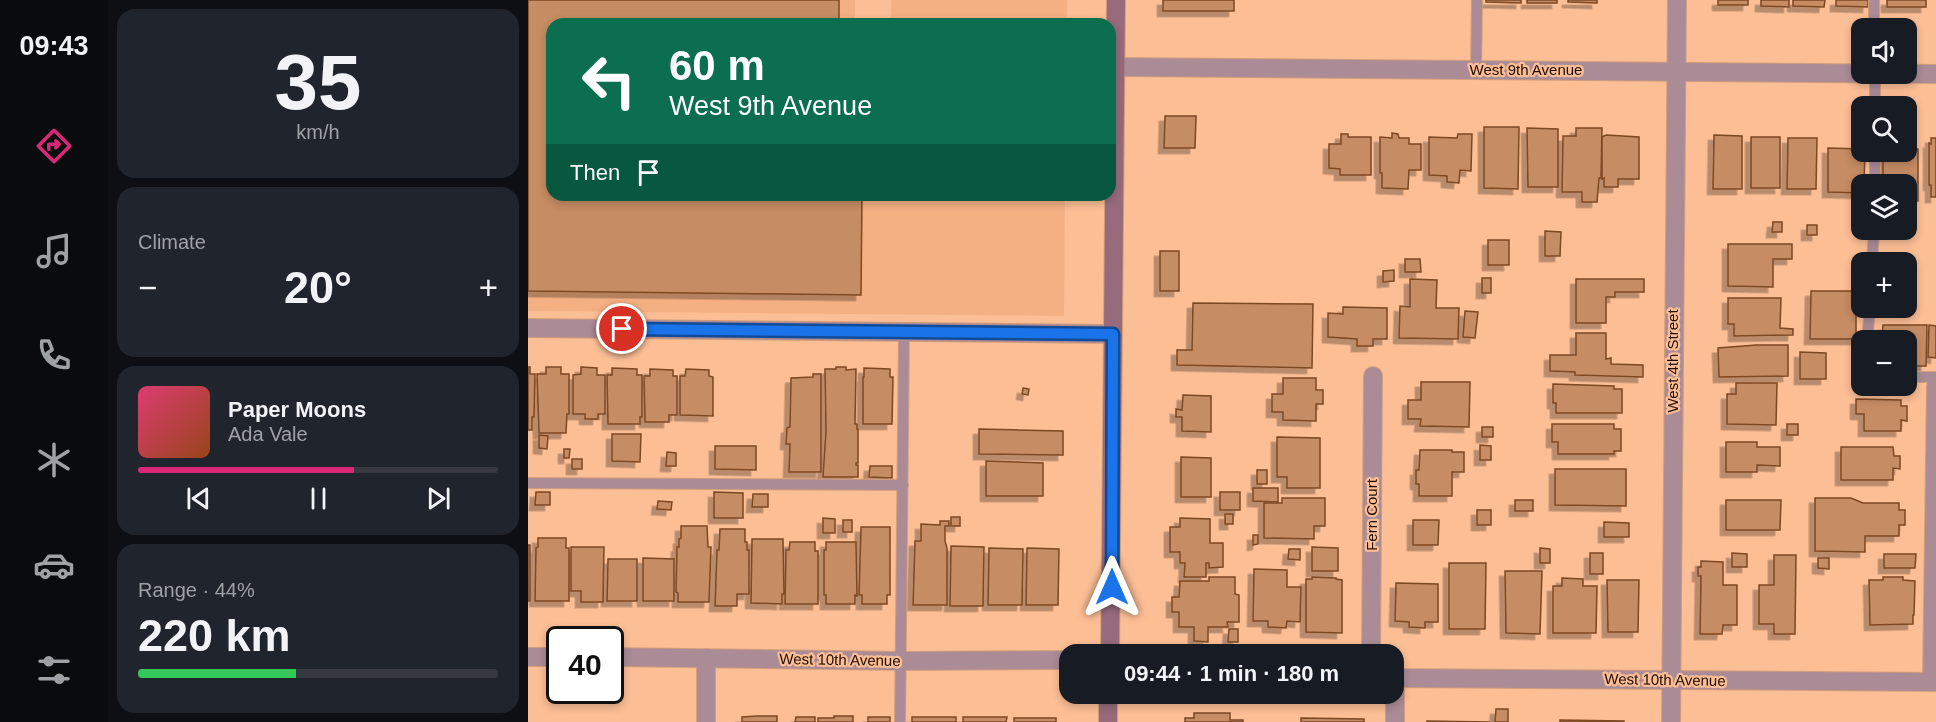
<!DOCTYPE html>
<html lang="en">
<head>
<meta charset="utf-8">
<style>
  :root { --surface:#171b24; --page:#20242c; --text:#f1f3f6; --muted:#9ea1a6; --line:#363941; --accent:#db2777 }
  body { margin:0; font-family:Arial,sans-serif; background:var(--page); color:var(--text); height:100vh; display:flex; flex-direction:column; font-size:22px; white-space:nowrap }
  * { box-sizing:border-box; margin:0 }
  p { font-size:20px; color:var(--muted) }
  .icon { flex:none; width:33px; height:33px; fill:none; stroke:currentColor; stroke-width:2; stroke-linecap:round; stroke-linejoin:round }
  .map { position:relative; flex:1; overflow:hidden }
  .panel { display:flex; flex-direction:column; gap:9px; padding:9px; background:#0d0f14; width:420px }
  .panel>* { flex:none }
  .guide { position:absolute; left:18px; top:18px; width:570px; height:183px; border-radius:18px; box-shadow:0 3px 9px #0003; background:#0b6e4f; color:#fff; overflow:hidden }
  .tools { position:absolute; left:1323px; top:18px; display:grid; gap:12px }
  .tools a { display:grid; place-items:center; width:66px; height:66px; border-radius:12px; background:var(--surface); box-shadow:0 3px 9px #0003; font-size:30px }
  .speed { position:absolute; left:18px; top:626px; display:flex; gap:12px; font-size:30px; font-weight:700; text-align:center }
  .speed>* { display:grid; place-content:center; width:78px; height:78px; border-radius:50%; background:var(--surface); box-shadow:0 3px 9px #0003; line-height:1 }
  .speed .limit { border:3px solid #111; border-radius:9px; background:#fff; color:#111 }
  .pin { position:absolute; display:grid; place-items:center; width:51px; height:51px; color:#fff; margin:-26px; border:3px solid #fff; border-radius:50%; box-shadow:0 2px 6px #0007 }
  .me { position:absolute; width:66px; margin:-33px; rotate:0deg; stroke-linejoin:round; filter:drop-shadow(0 0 4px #0008) }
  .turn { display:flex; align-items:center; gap:21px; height:126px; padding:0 24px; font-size:27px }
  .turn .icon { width:78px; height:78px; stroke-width:2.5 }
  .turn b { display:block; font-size:42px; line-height:51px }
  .then { display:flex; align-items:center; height:57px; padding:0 24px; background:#0003; gap:12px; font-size:22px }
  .big { font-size:45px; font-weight:700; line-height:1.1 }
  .panel .card { flex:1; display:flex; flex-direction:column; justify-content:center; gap:9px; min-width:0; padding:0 21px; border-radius:18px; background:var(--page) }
  .panel .dial { align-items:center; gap:0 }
  .dial b { font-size:78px; line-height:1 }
  .song { display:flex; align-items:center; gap:18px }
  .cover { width:72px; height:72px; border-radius:9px; background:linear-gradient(135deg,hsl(340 70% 55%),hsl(20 70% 35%)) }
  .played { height:6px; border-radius:3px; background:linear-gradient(90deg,var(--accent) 60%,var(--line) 60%) }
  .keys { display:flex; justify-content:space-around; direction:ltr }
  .heat { display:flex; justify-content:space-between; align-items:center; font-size:33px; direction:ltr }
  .charge { height:9px; border-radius:4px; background:linear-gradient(90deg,#34c759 44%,var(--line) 0) }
  .trip { position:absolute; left:531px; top:644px; width:345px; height:60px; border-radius:18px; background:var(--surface); box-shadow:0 3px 9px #0003; font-weight:700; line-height:60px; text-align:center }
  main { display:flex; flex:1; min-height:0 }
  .menu { display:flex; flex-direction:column; width:108px; justify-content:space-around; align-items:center; background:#090b0e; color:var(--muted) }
  .menu .icon { width:42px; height:42px }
  .menu .selected { color:var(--accent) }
  .menu b { font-size:27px; color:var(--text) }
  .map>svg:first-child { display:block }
  .built { fill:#f4b083 }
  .building { fill:#c68c64; stroke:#7d4821; stroke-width:1.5; filter:url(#shadow) }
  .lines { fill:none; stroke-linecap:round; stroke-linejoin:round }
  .lane-casing { stroke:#d49e7a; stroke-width:12 }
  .street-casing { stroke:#d49e7a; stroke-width:20 }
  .secondary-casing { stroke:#d49e7a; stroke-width:20 }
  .lane { stroke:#aa8b96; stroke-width:10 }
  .street { stroke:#aa8b96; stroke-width:18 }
  .secondary { stroke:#976b7b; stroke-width:18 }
  .route-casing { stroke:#114b97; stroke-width:15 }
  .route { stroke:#1a73e8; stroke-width:10 }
  .labels { text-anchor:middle; stroke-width:4.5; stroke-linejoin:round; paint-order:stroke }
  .street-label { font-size:15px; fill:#200b00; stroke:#fcbe95 }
</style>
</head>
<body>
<main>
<nav class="menu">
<b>09:43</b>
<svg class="icon selected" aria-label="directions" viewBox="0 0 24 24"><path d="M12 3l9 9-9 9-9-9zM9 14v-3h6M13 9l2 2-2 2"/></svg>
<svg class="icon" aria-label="music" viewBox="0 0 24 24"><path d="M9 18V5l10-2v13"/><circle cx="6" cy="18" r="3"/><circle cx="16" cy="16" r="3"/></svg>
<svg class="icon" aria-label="phone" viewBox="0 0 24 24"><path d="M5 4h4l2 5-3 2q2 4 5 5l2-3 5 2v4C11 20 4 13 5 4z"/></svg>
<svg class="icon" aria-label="climate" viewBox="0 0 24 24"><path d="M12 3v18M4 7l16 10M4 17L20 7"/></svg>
<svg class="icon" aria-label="car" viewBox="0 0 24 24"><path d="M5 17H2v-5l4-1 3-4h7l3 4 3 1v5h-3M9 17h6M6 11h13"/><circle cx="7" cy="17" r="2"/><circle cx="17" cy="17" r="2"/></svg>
<svg class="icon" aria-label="filters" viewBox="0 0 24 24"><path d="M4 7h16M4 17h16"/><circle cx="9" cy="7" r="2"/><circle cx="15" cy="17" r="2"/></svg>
</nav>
<section class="panel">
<div class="card dial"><b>35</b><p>km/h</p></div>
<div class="card"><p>Climate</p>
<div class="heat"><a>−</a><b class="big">20°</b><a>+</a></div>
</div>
<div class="card">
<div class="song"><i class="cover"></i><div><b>Paper Moons</b><p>Ada Vale</p></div></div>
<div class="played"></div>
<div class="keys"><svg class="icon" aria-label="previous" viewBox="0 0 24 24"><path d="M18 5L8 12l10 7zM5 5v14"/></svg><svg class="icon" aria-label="pause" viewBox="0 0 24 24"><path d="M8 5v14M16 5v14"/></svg><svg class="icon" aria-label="next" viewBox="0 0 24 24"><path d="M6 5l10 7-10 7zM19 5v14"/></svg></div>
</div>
<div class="card"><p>Range · 44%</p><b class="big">220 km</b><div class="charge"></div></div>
</section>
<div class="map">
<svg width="1408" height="722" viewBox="0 0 1408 722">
  <defs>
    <filter id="shadow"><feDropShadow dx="-5.5" dy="5.5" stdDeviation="0" flood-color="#0004"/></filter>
  </defs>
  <rect width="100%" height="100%" fill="#fcbe95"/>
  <g class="built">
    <path d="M0,0H327V24H24V195H537L536,316L0,311Z"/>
    <rect x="363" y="0" width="176" height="24"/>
  </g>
  <g class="building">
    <path d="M0,0H311V24H24V195H334L333,295L0,291Z"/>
    <rect x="635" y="0" width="71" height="11"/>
    <path d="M958,0H993V3L958,2Z"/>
    <rect x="999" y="0" width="30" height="3"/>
    <path d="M1040,0H1069V3L1040,2Z"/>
    <rect x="1190" y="0" width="30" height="5"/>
    <path d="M1233,0H1261V7L1233,6Z"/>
    <path d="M1265,0H1297L1296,7L1265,6Z"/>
    <path d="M1308,0H1340V7L1308,6Z"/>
    <rect x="1359" y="0" width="39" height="7"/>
    <path d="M637,116H668L667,148H636Z"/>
    <path d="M956,127H991L990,189L956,188Z"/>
    <path d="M999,128L1030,129V187H1000Z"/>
    <path d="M1048,128H1074L1073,178H1071L1069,202H1054V192H1034L1035,136H1048Z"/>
    <path d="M864,133L870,134L871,138H881V144H893V170H881L880,189L854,188V173H852V137L864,138Z"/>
    <path d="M813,134H820V137H843V175H812V169L801,168V144H813Z"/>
    <path d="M930,134H944L943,171L932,170L931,183L919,182V176L901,175V137L929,138Z"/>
    <path d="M1078,135L1111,137V179H1090V187H1076V178L1074,179V137Z"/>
    <path d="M1186,135L1214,136V189H1185Z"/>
    <rect x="1223" y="137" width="29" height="51"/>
    <path d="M1378,137H1388V149H1390V201H1387V211H1378V184H1355V152H1378Z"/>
    <path d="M1260,138H1289L1288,189H1259Z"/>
    <path d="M1403,138H1408V197H1403V185H1401V143L1403,144Z"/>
    <path d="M1300,148L1334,149V152H1337L1336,184H1334V193L1300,192Z"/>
    <path d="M1245,222H1254V232H1244Z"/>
    <rect x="1279" y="225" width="10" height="10"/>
    <path d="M1017,231L1033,232L1032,256H1017Z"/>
    <rect x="960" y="240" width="21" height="25"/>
    <path d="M1200,244H1264V259H1245V287L1200,286Z"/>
    <rect x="632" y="251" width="19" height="40"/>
    <path d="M877,259H892L893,272H877Z"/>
    <path d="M866,270V281L855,282V271Z"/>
    <rect x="954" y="278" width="9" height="15"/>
    <path d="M882,279L909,280L908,308H931L930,339L871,338L872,306L882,307Z"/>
    <path d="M1048,279H1116V292H1087V297H1078V323H1048Z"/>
    <path d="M1283,291H1328V339H1282Z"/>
    <path d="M1200,298H1253L1252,328L1265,329V335L1206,336V324H1200Z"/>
    <path d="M665,303L785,304L784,368L649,365V350H664Z"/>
    <path d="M815,307L859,308V339H845V346H829V339L800,337V313L815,314Z"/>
    <path d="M937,311L950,312L947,338L935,337Z"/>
    <path d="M1355,325H1399L1398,366H1378V340H1354Z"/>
    <path d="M1401,325L1408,326V358L1400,357Z"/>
    <path d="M1048,333H1078V359L1083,358V364L1115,365V377L1047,375V372L1022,371V355H1048Z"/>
    <path d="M1228,345H1260V376L1191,377L1190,348Z"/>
    <path d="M1272,352L1298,353V379H1272Z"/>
    <path d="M0,367H2V374H7L6,417H4V430H0Z"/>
    <path d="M18,367H33V374H41V414H39L38,433H11L9,374H18Z"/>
    <path d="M53,367L69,368V375H77V414H70V419H57V414H45V375L53,374Z"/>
    <path d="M308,367H318V370L328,369L327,424H329V429H330V463H328V465H330V477H295L298,431L297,369H308Z"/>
    <path d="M84,368L109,369V375H114V417H112V424H80L79,375H84Z"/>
    <path d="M336,368L362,369V377H365L364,424H335V377H336Z"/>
    <path d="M122,369L145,370V376H149V415H141V422H117L116,376H122Z"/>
    <path d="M158,369L181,370V376L185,377V416L152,415V376H157Z"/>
    <path d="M285,374H293V472H261L262,444H258L259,428L262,427L263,378L285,377Z"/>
    <path d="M755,378H788V390H795V404H788V421L755,420V412H744V394H755Z"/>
    <path d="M893,382H942L941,427L892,426L893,419H880V400H893Z"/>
    <path d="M1208,383H1249L1248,425L1199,424V394H1208Z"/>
    <path d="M1025,384L1086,386V389H1094V413H1028V403H1025Z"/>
    <path d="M495,388L501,389L500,395L494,394Z"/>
    <path d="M655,395L683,396V432L654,431V417H648V409L654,410Z"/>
    <path d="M1328,399L1373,400V406H1379V421L1373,420V431H1336V414H1328Z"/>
    <path d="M1024,424H1086V429H1093V451H1086V454H1030V442H1024Z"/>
    <rect x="1259" y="424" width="11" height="11"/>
    <rect x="954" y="427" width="11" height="10"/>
    <path d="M451,429L535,431V455L451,454Z"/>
    <path d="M84,434H113L112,462L84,461Z"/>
    <path d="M11,435L20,436L19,449L11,448Z"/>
    <path d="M749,437L792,438V488H759V477H749Z"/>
    <path d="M1198,442H1229V447H1252V466L1229,465V472H1198Z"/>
    <path d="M952,445L963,446V460H952Z"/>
    <path d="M187,446H228V470L187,469Z"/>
    <path d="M1313,447H1365L1366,456H1372V469L1365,468V480H1313Z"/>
    <path d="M36,449H42L41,458H36Z"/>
    <path d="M892,450H924V452H936V472H924V496H891V484H888V470H891Z"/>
    <path d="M139,452L148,453V466H138Z"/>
    <path d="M653,457L683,458V497H653Z"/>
    <rect x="44" y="459" width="10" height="10"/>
    <path d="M458,461L515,463V496H458Z"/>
    <path d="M342,466H364V478L341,477Z"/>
    <path d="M1027,469H1098V506L1027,505Z"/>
    <rect x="729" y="470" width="10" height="14"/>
    <path d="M725,488H750V502L725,501Z"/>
    <path d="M8,492H22V505H7Z"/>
    <path d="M186,492L215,493V518H186Z"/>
    <rect x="692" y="492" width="20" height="18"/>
    <path d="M225,494H240V507H224Z"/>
    <path d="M754,498H797V526H786V539L736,538V503H754Z"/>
    <path d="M1287,498H1323L1335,503H1371V510H1377V525H1371V536H1337V552L1287,551Z"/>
    <rect x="987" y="500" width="18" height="11"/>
    <path d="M1198,500H1253L1252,530H1198Z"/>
    <path d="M130,501L144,502L143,510L129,509Z"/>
    <rect x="949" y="510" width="14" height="15"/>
    <rect x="697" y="514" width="8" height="10"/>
    <rect x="423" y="517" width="9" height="9"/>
    <path d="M295,518L307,519V533H295Z"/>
    <path d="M652,518L682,519V543H695V567L681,568V563H678V577H656L657,563H652V552H642V527H652Z"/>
    <rect x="315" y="520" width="9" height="12"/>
    <path d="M885,520H911L910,545H885Z"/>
    <path d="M412,521H421V526H417V541L419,548V605H385L387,541H393V524L412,525Z"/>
    <path d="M1076,522L1101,523V537H1076Z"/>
    <path d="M153,526H179L180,547H183L181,602H150V593L148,592L149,547H151V539L153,538Z"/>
    <path d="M333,527H362V595H359V604H334V595H331Z"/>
    <path d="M192,529H217V542H219V550H221V594H209V606H187L189,550H191Z"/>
    <path d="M725,535H730V544L725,545Z"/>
    <path d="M10,538H38V548H41V601H7L8,548L10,547Z"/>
    <path d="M224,539H255L256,594H254V604L223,603Z"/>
    <path d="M262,542H287V551H290V604H257L258,550H261Z"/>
    <path d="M298,542H328L329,596L327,595V604H298V595H296V550H298Z"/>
    <rect x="0" y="545" width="2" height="56"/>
    <path d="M423,546L456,547L455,606H422Z"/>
    <path d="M43,547H76L75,602H53V591H43Z"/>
    <path d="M784,547L810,548V571H784Z"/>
    <path d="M461,548L495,549L494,605H460Z"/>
    <path d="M499,548L531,549L530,605H498Z"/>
    <path d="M1012,548L1022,549V563H1012Z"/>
    <path d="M761,549H772V560L760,559Z"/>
    <rect x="1062" y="553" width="13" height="21"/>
    <path d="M1204,553L1219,554V567H1204Z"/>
    <path d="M1356,554H1388L1387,568H1356Z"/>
    <path d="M1246,555H1268L1267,634H1246V624H1231V585H1246Z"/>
    <path d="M115,558L146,559V601H115Z"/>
    <path d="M1290,558H1301V569L1290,568Z"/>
    <path d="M80,559H109V601H79Z"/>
    <path d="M1173,561L1195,562V585H1209V625H1195L1194,634H1172L1173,576H1170V567H1173Z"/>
    <path d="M921,563H958L957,629H921Z"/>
    <path d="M726,569L759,570V587H773L772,622L759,621L758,628L740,627V621H725Z"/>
    <path d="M977,571H1014L1012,634L978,633Z"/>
    <path d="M681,577H707V594L711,595V622H699L700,627H680V642L666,641V627H651V612H644V597H651L652,581H681Z"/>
    <path d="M784,577L808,578V579L814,580V633L778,632V579H784Z"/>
    <path d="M1355,577H1375V580L1387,581L1386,615H1385V624L1342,625L1341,580H1355Z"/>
    <path d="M1034,578L1055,579V586H1069L1068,633H1025V586H1034Z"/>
    <path d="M1079,580H1111L1110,632H1080Z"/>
    <path d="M868,583L910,584V622H897V628L881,627V622L867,621Z"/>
    <path d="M701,629H710V642H700Z"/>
    <path d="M968,709H980V722H967Z"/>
    <path d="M666,713H702V720H715V722H657V718H666Z"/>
    <path d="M229,716H249V722H214V717Z"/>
    <path d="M306,716H325V722H290V718H306Z"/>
    <path d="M268,717H287V722H267Z"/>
    <rect x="340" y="717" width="22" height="5"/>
    <rect x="384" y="717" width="44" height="5"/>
    <path d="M435,717H479L478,722H435Z"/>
    <rect x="486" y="718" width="42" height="4"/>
    <path d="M773,718L836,719V722H773Z"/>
    <path d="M1032,720L1096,721V722H1032Z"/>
    <path d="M899,721L962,722H899Z"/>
  </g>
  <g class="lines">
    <defs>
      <g id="lane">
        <path d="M1346,28V0"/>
        <path d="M948,69L949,0"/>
        <path d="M1347,74V106"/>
        <path d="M1347,152V184"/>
        <path d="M1344,262L1346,230"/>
        <path d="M1339,340L1342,308"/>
        <path d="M1378,377H1408"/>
        <path d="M0,483L375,485"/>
        <path d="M372,722L376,331"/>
      </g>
      <g id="street">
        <path d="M587,67L1408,74"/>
        <path d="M0,328L585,334"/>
        <path d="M843,654L845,376"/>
        <path d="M0,657H32"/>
        <path d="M82,657L373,661L542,660"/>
        <path d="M866,678L1408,682"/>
        <path d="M1404,682L1408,386"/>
        <path d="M178,722V658"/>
        <path d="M867,722V678"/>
        <path d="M1143,722L1149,0"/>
      </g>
      <g id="secondary">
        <path d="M582,654L588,0"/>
        <path d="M580,722V693"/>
      </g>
    </defs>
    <use href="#lane" class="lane-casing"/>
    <use href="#street" class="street-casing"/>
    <use href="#secondary" class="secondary-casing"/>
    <use href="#lane" class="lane"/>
    <use href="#street" class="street"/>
    <use href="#secondary" class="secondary"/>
  </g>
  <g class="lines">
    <defs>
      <path id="route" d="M94,329L585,334L584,587"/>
    </defs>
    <use href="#route" class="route-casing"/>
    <use href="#route" class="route"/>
  </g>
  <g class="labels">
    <g class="street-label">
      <text x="998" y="75">West 9th Avenue</text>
      <text transform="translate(1145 361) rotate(-90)" y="5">West 4th Street</text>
      <text transform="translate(844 515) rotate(-90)" y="5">Fern Court</text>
      <text transform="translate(312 660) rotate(1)" y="5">West 10th Avenue</text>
      <text transform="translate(1137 680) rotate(1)" y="5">West 10th Avenue</text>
    </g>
  </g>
</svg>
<div class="tools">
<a><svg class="icon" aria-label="sound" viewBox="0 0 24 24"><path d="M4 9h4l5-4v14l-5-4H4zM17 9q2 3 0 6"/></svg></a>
<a><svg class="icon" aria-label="search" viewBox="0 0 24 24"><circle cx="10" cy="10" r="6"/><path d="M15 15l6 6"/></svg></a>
<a><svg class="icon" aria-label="layers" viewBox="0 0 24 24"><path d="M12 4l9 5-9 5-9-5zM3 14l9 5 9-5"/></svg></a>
<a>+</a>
<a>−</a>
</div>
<div class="speed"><div class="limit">40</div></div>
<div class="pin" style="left:94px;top:329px;background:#d93025"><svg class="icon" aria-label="arrive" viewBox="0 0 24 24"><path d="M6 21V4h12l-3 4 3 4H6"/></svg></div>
<svg class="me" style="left:584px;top:587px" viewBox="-20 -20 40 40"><path d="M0-17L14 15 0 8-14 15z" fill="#1a73e8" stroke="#fff" stroke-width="4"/></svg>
<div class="trip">09:44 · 1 min · 180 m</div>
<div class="guide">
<div class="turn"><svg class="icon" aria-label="left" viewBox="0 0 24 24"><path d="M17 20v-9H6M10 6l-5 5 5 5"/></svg><div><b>60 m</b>West 9th Avenue</div></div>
<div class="then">Then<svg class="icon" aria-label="arrive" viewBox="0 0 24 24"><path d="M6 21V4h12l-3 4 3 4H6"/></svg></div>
</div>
</div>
</main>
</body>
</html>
